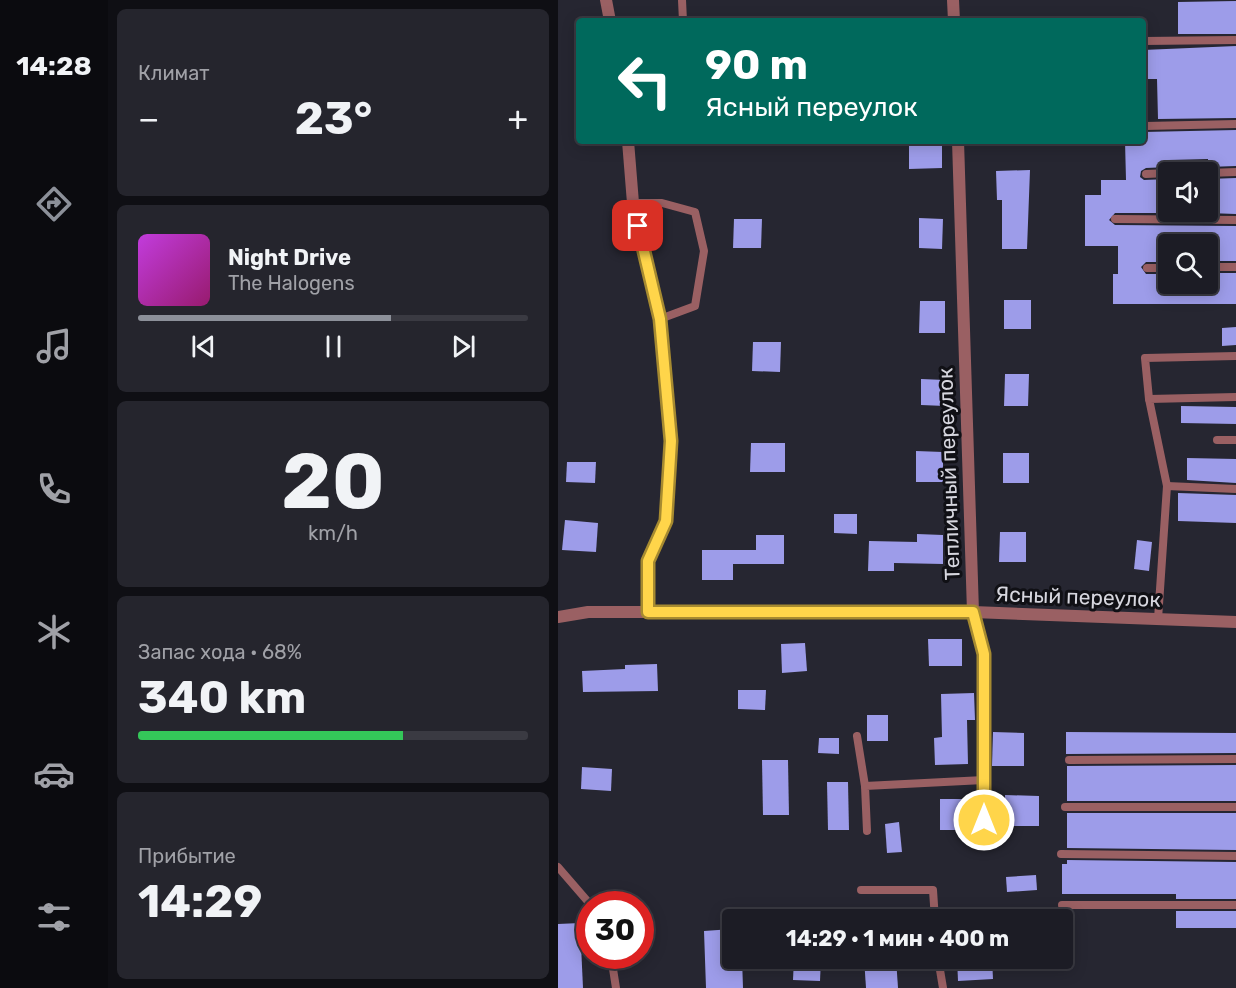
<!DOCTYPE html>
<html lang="ru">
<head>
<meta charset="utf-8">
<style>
  :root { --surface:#1c1c25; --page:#25252d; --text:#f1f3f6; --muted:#a0a1a7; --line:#3a3a42; --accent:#8c9099 }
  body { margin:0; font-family:Rubik,sans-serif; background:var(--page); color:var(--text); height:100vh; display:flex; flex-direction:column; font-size:22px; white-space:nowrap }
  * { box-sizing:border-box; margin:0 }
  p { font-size:20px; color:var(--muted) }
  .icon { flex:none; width:33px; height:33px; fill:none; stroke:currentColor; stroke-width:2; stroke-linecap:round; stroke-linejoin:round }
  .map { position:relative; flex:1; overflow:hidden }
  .side { display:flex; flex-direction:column; gap:9px; padding:9px; background:#0f0f14; width:450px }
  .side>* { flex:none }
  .banner { position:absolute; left:18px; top:18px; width:570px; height:126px; border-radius:6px; box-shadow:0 3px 15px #0003,0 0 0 2px var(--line); background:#00695c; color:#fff; overflow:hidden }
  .tools { position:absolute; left:600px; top:162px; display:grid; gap:12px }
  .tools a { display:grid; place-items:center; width:60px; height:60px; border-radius:6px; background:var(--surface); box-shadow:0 3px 15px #0003,0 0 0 2px var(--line); font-size:30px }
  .speed { position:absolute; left:18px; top:891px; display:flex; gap:12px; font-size:30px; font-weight:700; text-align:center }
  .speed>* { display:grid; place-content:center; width:78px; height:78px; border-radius:50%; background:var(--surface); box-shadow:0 3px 15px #0003,0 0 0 2px var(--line); line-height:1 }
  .speed .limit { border:9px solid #d22; background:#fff; color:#111 }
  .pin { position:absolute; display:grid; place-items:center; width:51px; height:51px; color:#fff; margin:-26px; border-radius:12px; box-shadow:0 3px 9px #0006 }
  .me { position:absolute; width:66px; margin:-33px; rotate:0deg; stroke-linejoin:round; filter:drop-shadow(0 0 4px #0008) }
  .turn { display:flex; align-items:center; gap:21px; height:126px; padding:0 30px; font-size:27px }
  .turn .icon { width:78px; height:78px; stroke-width:2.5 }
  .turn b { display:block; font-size:42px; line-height:51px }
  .big { font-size:45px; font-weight:700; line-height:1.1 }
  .side .card { flex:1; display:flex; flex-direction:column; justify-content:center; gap:9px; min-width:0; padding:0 21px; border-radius:9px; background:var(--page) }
  .side .dial { align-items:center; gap:0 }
  .dial b { font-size:78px; line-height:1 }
  .song { display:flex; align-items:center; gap:18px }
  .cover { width:72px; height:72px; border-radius:9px; background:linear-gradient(135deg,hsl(290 70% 55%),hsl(320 70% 35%)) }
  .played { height:6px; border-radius:3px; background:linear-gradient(90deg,var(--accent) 65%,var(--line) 65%) }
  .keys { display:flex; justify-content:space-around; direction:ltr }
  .heat { display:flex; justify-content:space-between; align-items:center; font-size:33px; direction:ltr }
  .charge { height:9px; border-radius:4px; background:linear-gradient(90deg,#34c759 68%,var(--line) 0) }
  .trip { position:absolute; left:164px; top:909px; width:351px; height:60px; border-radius:6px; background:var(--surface); box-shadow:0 3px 15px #0003,0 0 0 2px var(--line); font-weight:700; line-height:60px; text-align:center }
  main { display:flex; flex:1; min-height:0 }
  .tabs { display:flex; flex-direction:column; width:108px; justify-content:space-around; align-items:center; background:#0b0b0f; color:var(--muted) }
  .tabs .icon { width:42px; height:42px }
  .tabs .current { color:var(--accent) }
  .tabs b { font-size:27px; color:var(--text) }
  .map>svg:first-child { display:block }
  .building { fill:#9d9ce9 }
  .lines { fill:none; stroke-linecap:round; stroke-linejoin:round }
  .service { stroke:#9a6063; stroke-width:8 }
  .minor { stroke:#9a6063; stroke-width:12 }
  .route-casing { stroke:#a68a30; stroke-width:15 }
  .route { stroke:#ffd54a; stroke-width:10 }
  .labels { text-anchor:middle; stroke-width:6; stroke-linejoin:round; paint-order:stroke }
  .street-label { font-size:21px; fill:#d6d6de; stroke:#101015 }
</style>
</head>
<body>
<main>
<nav class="tabs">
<b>14:28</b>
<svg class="icon current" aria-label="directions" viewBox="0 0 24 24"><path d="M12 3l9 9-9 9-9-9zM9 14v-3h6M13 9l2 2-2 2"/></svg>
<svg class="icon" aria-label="music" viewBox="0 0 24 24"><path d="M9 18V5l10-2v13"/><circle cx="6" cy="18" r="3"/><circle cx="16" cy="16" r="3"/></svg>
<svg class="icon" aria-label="phone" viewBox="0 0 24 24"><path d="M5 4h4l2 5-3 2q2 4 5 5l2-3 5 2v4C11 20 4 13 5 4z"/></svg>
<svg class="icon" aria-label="climate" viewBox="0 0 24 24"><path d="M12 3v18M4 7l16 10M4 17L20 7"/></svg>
<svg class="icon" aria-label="car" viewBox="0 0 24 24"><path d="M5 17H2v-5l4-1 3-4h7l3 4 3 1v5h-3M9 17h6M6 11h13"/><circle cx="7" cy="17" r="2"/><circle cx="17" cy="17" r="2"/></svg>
<svg class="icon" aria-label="filters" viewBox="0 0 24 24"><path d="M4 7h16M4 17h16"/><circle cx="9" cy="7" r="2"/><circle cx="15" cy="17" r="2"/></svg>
</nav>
<section class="side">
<div class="card"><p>Климат</p>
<div class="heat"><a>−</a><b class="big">23°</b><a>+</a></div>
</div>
<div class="card">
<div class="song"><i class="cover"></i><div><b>Night Drive</b><p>The Halogens</p></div></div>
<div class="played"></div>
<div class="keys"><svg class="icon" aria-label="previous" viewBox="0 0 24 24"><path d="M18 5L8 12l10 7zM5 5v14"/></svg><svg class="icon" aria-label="pause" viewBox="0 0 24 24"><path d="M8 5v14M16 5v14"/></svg><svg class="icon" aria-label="next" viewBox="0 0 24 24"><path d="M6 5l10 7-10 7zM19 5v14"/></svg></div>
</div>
<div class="card dial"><b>20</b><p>km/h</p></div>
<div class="card"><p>Запас хода · 68%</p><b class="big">340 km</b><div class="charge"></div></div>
<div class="card"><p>Прибытие</p><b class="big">14:29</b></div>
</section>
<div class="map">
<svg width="678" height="988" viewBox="0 0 678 988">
  <rect width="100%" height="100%" fill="#262631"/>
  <g class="building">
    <path d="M678,1V34H620V2Z"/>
    <path d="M678,46V118L600,119L599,79H585V50Z"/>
    <path d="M678,130V166L650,167V159L610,160V167L588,168L583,171L582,177L586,180L610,179V213H557L551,220L557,225L678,226V261H650V244H610V262H588L583,267L588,274H610V284H650V273H678V304H555V274H560V246H527V195H543V180H568L567,141H585V132Z"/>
    <path d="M351,141H384V168L351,169Z"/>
    <path d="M472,170L469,249H444V200H439L438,171Z"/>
    <path d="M678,178V214L650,213V179Z"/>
    <path d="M361,218L385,219L384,249L361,248Z"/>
    <path d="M176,219H204L203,248H175Z"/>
    <rect x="446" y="300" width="27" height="29"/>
    <path d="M362,301H387V333H361Z"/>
    <path d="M678,327V345L664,346V328Z"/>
    <path d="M195,342H223L222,372L194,371Z"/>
    <path d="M447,374H471L470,406H446Z"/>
    <path d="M363,379L387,380V406L363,405Z"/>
    <path d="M623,406L678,407V424L623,423Z"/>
    <path d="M193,443H227V472H192Z"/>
    <path d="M358,451L385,452V482H358Z"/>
    <rect x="445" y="453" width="26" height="30"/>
    <path d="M629,458L678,459V483L629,480Z"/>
    <path d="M9,462H38L37,483L8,482Z"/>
    <path d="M620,493L678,495V523L620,521Z"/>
    <path d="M276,514H299V534L276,533Z"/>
    <path d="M7,520L40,523L38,552L4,550Z"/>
    <path d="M442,532H468V562H441Z"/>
    <path d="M359,534L385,535V564L336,563V571H310L311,541L359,542Z"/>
    <path d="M198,535H226V564H175V580H144V550H198Z"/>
    <path d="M579,540L594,542L591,571L576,569Z"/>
    <path d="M370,639H404V666H371Z"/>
    <path d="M247,643L249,671L224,673L223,644Z"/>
    <path d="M99,664L100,691L25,692L24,671L67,669V665Z"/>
    <path d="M180,690H208L207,710L180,709Z"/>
    <path d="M416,693L417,720H409L410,764L377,765L376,738L384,737L383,694Z"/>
    <rect x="309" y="715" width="21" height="26"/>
    <path d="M435,732L466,733V766H434Z"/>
    <path d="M508,732L678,733V753L508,754Z"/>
    <path d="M261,738H281V754L260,753Z"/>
    <path d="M204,760H230L231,815H205Z"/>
    <path d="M678,765V801H509V766Z"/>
    <path d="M24,767L54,769L53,791L23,789Z"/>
    <path d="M269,782H290L291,830H270Z"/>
    <path d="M447,795L481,796V826H447Z"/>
    <rect x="382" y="799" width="34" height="31"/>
    <path d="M509,813H678V850L509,848Z"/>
    <path d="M341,822L344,852L329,853L327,824Z"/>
    <path d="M509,860L678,862V899H618V894H504V864H509Z"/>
    <path d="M478,875L479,890L449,892L448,877Z"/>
    <rect x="618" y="911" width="60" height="17"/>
    <path d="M22,923L25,988H0V924Z"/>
    <path d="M174,929V958H184L185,988H148L146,931Z"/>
    <path d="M236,958H263L262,981L235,980Z"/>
    <path d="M306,958H338L340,988H308Z"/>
    <path d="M399,958H434L435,979L400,981Z"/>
  </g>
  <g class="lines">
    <g class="service">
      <path d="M124,0L125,21"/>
      <path d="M585,41L678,40"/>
      <path d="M587,126L678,124"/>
      <path d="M650,173L678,172"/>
      <path d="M588,174L610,173"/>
      <path d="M75,203H104L137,212L146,251L137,306L102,319"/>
      <path d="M557,219L678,220"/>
      <path d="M650,267H678"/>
      <path d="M589,268H610"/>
      <path d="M591,399L587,358L678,356"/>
      <path d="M659,440H678"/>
      <path d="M609,486L678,489"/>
      <path d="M600,619L609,486L591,399L678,397"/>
      <path d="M299,736L307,786"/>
      <path d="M511,760L678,759"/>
      <path d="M507,807H678"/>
      <path d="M309,831L307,786L426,780"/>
      <path d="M503,854L678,856"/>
      <path d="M0,867L32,904"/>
      <path d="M303,890H375L377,920"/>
      <path d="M504,905H678"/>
      <path d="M53,956L58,988"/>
      <path d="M380,958L385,988"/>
    </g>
    <g class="minor">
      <path d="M48,0L52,21"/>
      <path d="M395,0L396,21"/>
      <path d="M70,141L75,203L102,319L113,441L108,521L89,561L90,612"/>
      <path d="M400,141L415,612L426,654V841"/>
      <path d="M0,617L30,612H415L678,622"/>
    </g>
  </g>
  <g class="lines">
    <defs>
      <path id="route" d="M80,226L102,319L113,441L108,521L90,561V612H415L426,654V820"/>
    </defs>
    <use href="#route" class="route-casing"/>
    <use href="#route" class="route"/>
  </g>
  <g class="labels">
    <g class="street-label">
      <text transform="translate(391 474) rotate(-92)" y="7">Тепличный переулок</text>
      <text transform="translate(520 597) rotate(2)" y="7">Ясный переулок</text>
    </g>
  </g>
</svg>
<div class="tools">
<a><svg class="icon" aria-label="sound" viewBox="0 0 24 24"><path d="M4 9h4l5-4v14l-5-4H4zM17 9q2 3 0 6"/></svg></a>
<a><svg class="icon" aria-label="search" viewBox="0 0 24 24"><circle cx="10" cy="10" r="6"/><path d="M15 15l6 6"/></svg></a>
</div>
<div class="speed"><div class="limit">30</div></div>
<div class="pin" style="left:80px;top:226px;background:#d93025"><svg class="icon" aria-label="arrive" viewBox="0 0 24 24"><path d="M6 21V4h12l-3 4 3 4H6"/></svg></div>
<svg class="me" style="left:426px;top:820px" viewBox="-20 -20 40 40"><circle r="17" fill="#ffd54a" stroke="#fff" stroke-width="3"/><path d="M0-11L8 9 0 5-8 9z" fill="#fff"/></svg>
<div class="trip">14:29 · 1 мин · 400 m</div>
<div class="banner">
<div class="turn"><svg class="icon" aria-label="left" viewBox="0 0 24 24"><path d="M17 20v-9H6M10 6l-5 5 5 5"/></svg><div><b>90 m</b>Ясный переулок</div></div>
</div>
</div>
</main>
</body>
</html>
